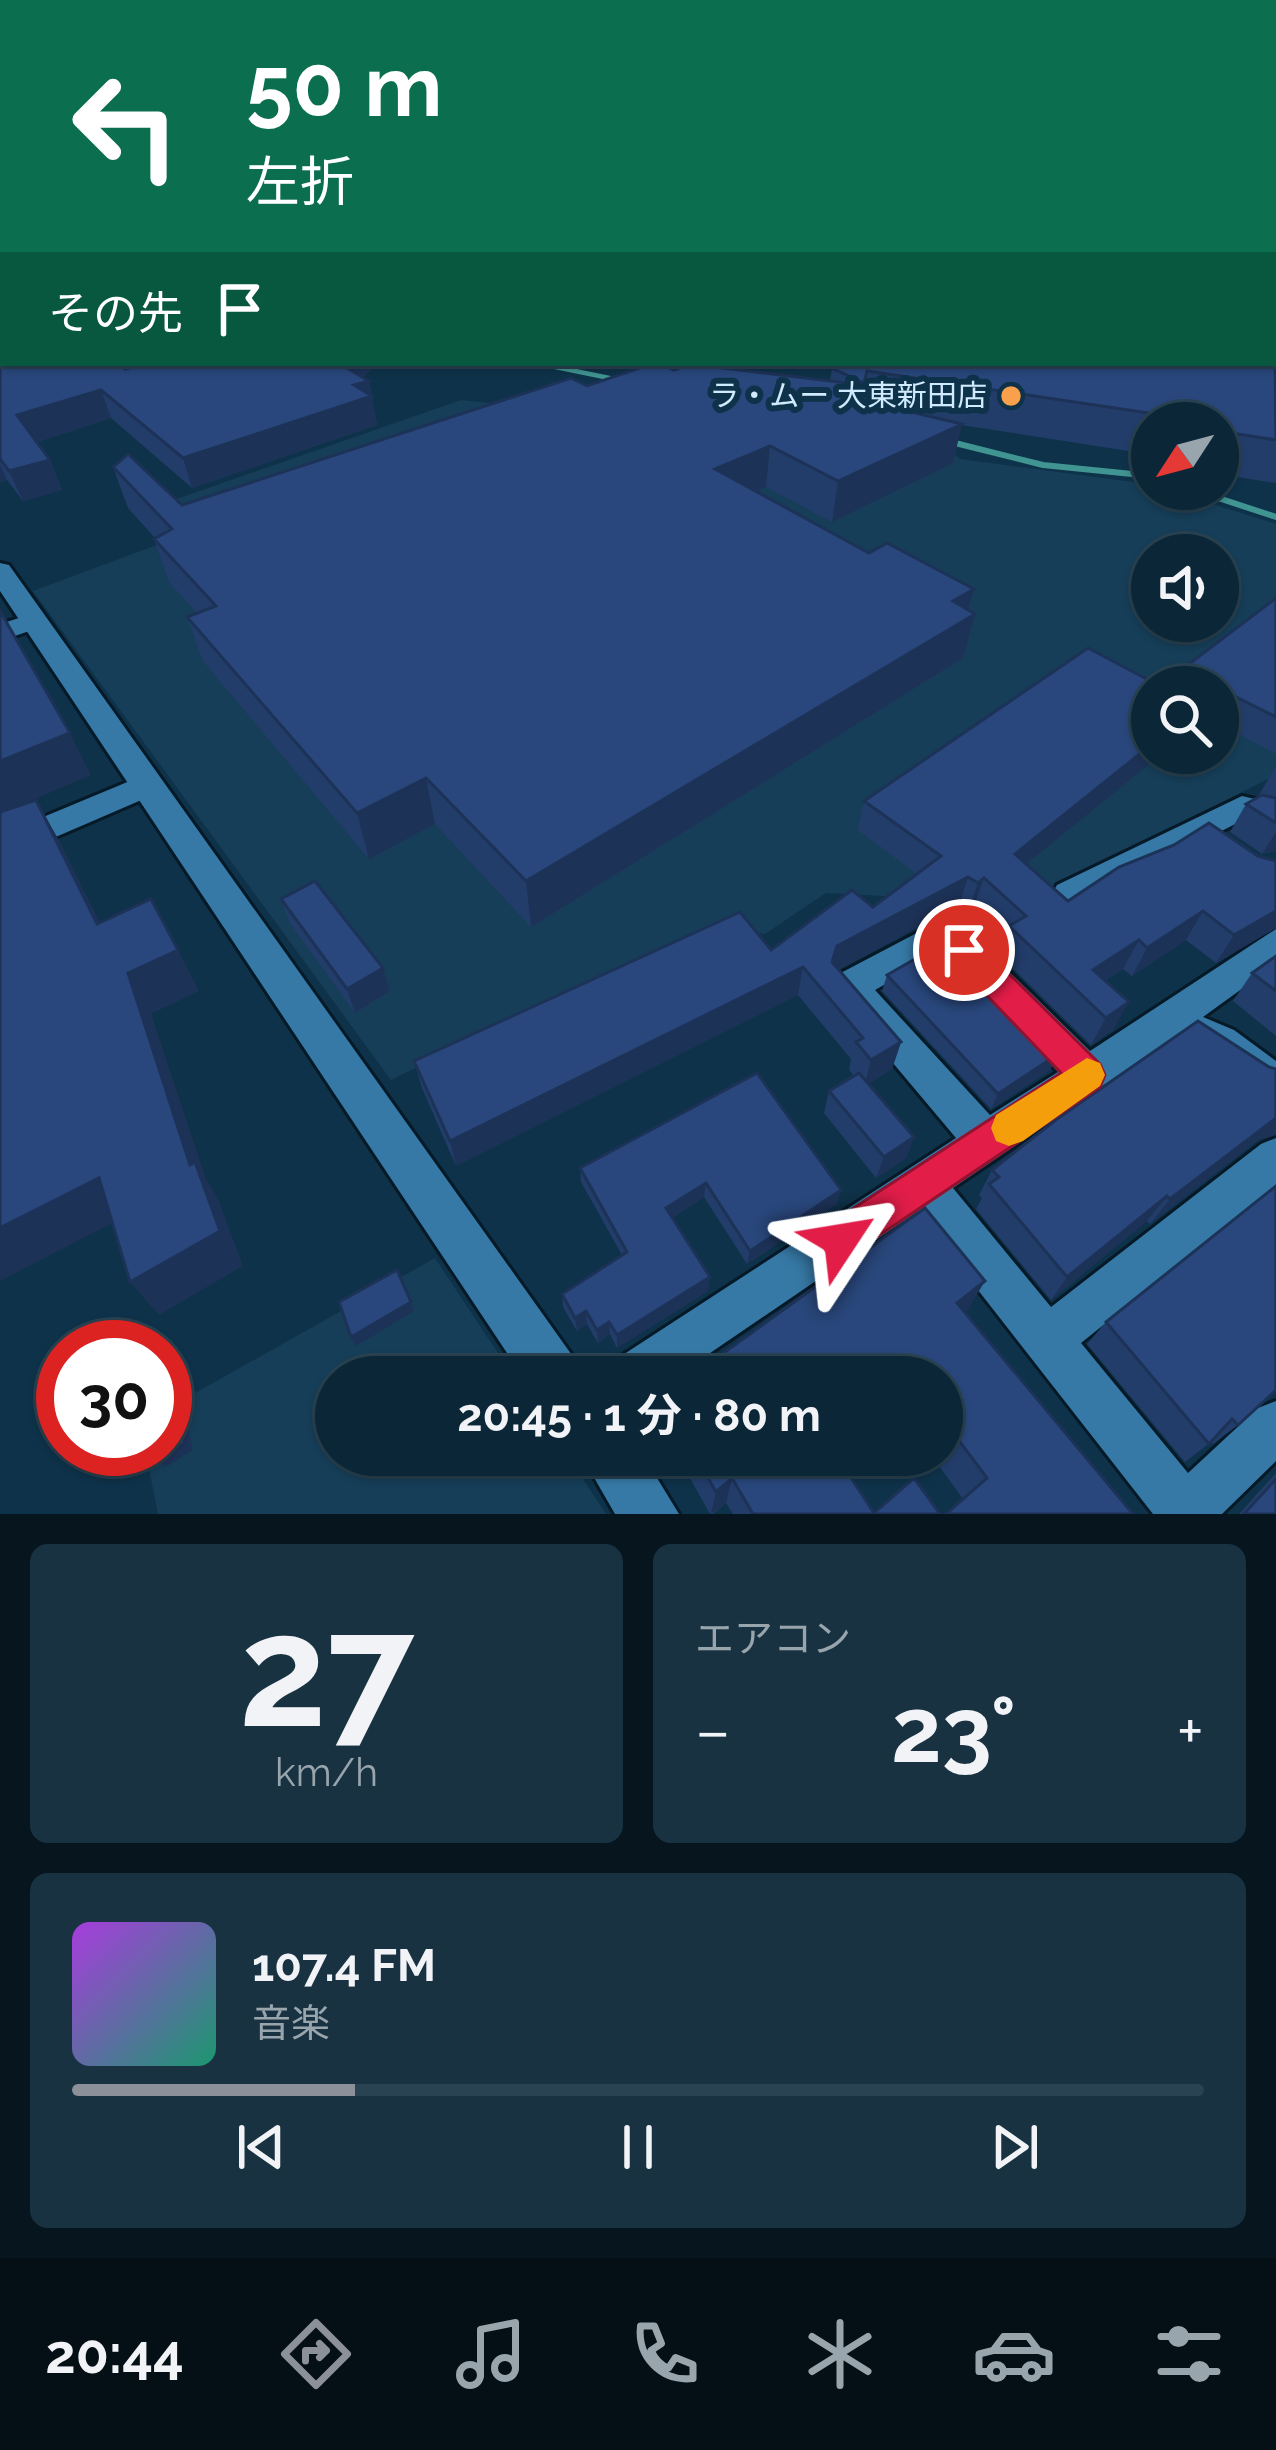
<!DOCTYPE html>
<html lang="ja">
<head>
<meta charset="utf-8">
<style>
  :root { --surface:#0a2637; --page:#183242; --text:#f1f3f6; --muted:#99a5ad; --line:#2a4352; --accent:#8c9099 }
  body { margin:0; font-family:Raleway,"Noto Sans JP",sans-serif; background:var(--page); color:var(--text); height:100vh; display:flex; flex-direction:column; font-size:45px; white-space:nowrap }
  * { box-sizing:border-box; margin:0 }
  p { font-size:39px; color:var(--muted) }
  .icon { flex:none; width:66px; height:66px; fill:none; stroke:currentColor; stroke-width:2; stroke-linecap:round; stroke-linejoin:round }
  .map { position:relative; height:1514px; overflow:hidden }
  .panel { display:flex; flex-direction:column; gap:30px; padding:30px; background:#06151e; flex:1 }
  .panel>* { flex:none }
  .guide { position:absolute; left:0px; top:0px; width:1278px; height:366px; box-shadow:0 3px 9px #0004,0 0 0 3px var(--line); background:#0b6e4f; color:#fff; overflow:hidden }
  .needle { width:78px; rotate:234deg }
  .controls { position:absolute; left:1131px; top:402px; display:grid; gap:24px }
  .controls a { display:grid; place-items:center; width:108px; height:108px; border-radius:50%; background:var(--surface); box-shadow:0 3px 9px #0004,0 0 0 3px var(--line); font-size:60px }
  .speed { position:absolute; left:36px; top:1320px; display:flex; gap:24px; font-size:60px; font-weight:700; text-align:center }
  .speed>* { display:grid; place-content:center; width:156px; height:156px; border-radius:50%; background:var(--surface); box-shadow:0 3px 9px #0004,0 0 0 3px var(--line); line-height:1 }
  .speed .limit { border:18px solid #d22; background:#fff; color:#111 }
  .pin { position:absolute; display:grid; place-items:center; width:102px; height:102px; color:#fff; margin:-51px; border:6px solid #fff; border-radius:50%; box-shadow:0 3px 12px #0007 }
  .me { position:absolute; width:132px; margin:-66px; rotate:57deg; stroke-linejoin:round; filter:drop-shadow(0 0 9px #0008) }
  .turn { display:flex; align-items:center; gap:42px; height:252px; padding:0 48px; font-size:54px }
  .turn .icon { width:156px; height:156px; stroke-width:2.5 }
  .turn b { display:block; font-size:84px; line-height:102px }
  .then { display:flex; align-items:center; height:114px; padding:0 48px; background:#0003; gap:24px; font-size:45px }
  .big { font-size:90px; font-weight:700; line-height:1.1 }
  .panel .card { flex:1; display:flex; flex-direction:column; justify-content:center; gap:18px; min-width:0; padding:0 42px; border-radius:18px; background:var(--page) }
  .panel .dial { align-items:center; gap:0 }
  .dial b { font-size:156px; line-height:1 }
  .song { display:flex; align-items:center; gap:36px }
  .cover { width:144px; height:144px; border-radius:18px; background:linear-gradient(135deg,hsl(280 70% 55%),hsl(160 70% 35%)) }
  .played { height:12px; border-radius:6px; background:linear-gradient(90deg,var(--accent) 25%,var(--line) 25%) }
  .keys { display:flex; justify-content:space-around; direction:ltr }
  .heat { display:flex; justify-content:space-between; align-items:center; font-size:66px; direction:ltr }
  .panel .tiles { flex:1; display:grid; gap:30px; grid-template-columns:1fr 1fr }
  .card:last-child { grid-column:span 2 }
  .trip { position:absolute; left:315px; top:1356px; width:648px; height:120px; border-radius:60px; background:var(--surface); box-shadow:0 3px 9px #0004,0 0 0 3px var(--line); font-weight:700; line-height:120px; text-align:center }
  .tab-bar { display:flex; height:192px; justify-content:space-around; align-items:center; background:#040f16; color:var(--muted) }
  .tab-bar .icon { width:84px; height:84px }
  .tab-bar .current { color:var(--accent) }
  .tab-bar b { font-size:54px; color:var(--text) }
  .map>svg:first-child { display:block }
  .built { fill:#163e58; fill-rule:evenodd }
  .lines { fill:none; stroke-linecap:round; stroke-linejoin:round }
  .stream-far1 { stroke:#409491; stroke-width:4.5 }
  .stream { stroke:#409491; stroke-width:6 }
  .minor-casing { stroke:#051927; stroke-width:6 }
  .tertiary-casing { stroke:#051927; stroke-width:6 }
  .minor { fill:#3679a6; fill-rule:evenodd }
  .tertiary { fill:#3679a6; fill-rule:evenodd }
  .wall { fill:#233d6b }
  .shaded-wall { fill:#1d3257 }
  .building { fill:#29477c; stroke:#1d3257; stroke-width:3 }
  .route { fill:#e11d48; stroke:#92132f; stroke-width:3 }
  .slow { fill:#f59e0b }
  .poi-dot { fill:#f9a04c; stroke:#0e3249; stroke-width:4.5 }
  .labels { text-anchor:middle; stroke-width:12; stroke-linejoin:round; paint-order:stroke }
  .far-poi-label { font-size:30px; fill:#d0eafe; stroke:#0e3249; text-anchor:end }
</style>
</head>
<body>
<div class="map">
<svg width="1276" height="1514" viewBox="0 0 1276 1514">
  <rect width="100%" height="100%" fill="#0e3249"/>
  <g class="built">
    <path d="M461,400L950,450L960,459L1149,484L1276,524V775L975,926L919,888L900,897L826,893L765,934L708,927L391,1080L33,591L189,533L165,503ZM1152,555H1218V621H1152ZM1152,687H1218V753H1152Z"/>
    <path d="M435,1258L514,1377H336V1455H567L606,1514H158L145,1449H165V1410Z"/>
  </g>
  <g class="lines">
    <path class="stream-far1" d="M536,363L619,380"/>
    <g class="stream">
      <path d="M947,441L1043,465L1152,476"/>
      <path d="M1191,489L1276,517"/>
    </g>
    <defs>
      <g id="minor">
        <rect x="0" y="286" width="3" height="10"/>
        <path d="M35,613L48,621L44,626L0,641V624Z"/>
        <path d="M149,773L164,784L160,792L0,861V835Z"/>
        <path d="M1242,796L1276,804V828L1245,819L1081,903L1069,907L1057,903L1052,894L1057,885Z"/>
        <path d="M953,914L965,918L971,928L966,936L977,940L1090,1051L1276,929V964L1203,1017L1234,1030L1276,1061V1103C1240,1090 1211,1056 1172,1039L953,1188L1051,1307L1261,1144L1276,1138V1186L1081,1343L1188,1473L1258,1408L1276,1401V1461L1222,1514H1153L917,1212L675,1377H607L615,1360L956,1138L829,987L835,976ZM947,949L951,960L1058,1072L990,1115L875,990Z"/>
      </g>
      <g id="tertiary">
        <path d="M1275,339L1276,340V352L1275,351Z"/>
        <path d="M0,563L9,565L574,1358L582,1377H523L0,591Z"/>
        <path d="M581,1455H643L679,1514H615Z"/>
      </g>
    </defs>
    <use href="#minor" class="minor-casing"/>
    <use href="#tertiary" class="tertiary-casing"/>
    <use href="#minor" class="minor"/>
    <use href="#tertiary" class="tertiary"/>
  </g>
  <g class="wall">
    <path d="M0,153H3V285L0,281Z"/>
    <path d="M3,303V340H0V305Z"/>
    <path d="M1276,356V483L1218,474V423H1152V463H1148V454L961,425L953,463L832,522L766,487L755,491L869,553L974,589L969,610L975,614L963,658L531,927L435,824L369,859L203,661L187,617L197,613L169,582L154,539L155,538L128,508L113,467L182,505L587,386L674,370L830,381L832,368Z"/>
    <path d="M0,358L125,369L363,377L369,381L377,425L192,488L111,418L37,442L50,460L62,490L23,501L7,480L0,482Z"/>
    <path d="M1276,598V754L1218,723V687L1026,864L1068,901L1258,856L1276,861V928L1216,963L1186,940L1132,976L1123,969L1105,981L1113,1030L1091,1045L998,954L1005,936L974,906L968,912L959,905L838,970L901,1042L892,1069L868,1084L914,1137L906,1158L876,1178L824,1113L829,1091L854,1076L849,1070L851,1059L798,995L456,1166L422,1088L414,1061L771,950L873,907L917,874L858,830L864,801L1160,686Z"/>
    <path d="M1276,766V851L1262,854L1230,832L1246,804L1261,796L1259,795Z"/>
    <path d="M281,899L383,968L390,991L355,1013L290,923Z"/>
    <path d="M1276,956V1036L1233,1001L1252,973Z"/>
    <path d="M887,975L1058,1054L1050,1070L991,1109L882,991Z"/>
    <path d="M1269,1067L1258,1140L1150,1224L1147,1221L1051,1300L976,1209L982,1198L979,1195L992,1170Z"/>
    <path d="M757,1073L837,1204L747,1264L704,1197L672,1218L708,1291L617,1348L610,1334L598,1343L587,1324L577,1331L563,1307L562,1294L622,1255L581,1182L580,1168Z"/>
    <path d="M966,1314L1133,1514L963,1499L931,1455H942V1377H690Z"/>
    <path d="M1106,1322L1264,1401L1238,1425L1213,1444L1211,1442L1185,1462L1087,1344Z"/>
    <path d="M677,1455H836L874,1513L940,1514H733L726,1503L713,1514H710Z"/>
    <path d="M1276,1473V1514H1239Z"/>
  </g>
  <g class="shaded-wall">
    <path d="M341,363H380L345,392Z"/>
    <path d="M369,381L377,425L192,488L183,458Z"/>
    <path d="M101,390L111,418L30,444L17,415Z"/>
    <path d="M962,424L953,463L832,522L838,481Z"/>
    <path d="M770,446L766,487L713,510L715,469Z"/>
    <path d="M50,460L62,490L23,501L9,471Z"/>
    <path d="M0,464L7,480L0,482Z"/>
    <path d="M974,589L966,619L975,614L963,658L531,927L526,881Z"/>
    <path d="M70,733L91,775L0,814V761Z"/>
    <path d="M1152,744V753H1163L1004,882L1015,854Z"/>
    <path d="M426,778L435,824L369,859L357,813Z"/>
    <path d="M36,800L60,842L121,965L97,924Z"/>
    <path d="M1276,832V851L1262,854Z"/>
    <path d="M968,877L959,905L831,974L832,962L837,946Z"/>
    <path d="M984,878L974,906L968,912L978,883Z"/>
    <path d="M1203,911L1186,940L1132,976L1147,948Z"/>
    <path d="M1276,911V928L1216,963L1234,935Z"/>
    <path d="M1139,940L1123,969L1082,996L1093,970Z"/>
    <path d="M178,950L199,991L151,1014L206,1179L218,1199L243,1266L159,1315L130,1282L190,1165L128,973Z"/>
    <path d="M803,967L798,995L456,1166L450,1141Z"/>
    <path d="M383,968L390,991L355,1013L347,989Z"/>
    <path d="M1129,1002L1113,1030L1091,1045L1106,1018Z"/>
    <path d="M901,1042L892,1069L864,1087L871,1060Z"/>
    <path d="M1058,1054L1050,1070L991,1109L998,1094Z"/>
    <path d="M1276,1118V1135L1258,1140L1150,1224L1170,1199Z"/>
    <path d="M914,1137L906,1158L876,1178L884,1157Z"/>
    <path d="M99,1178L128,1215L0,1281V1228Z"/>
    <path d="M706,1183L704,1197L666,1222V1208Z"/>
    <path d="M841,1190L837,1204L747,1264L750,1251Z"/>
    <path d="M1167,1196L1147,1221L1051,1300L1067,1277Z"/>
    <path d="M710,1277L708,1291L617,1348V1335Z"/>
    <path d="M985,1281L966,1313L957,1303Z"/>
    <path d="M411,1302L414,1311L356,1346L351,1337Z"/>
    <path d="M586,1311L587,1324L577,1331L575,1318Z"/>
    <path d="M609,1322L610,1334L598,1343L597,1330Z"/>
    <path d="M174,1392L182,1400L193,1450L165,1467L156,1459Z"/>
    <path d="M732,1478L726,1503L711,1514L716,1492Z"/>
  </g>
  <g class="building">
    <rect x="0" y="153" width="3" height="114"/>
    <rect x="1275" y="153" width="1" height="160"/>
    <path d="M1275,356L1276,440L1218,431V423H1163L1162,415L867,371L864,383L832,368L835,363H1275Z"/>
    <path d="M3,357V363H117L125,369L146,363H341L340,364L369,381L354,385L372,396L183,458L101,390L17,415L50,460L9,471L0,459V358Z"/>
    <path d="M654,363H660L674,370L690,364L864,385L860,400L962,424L838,481L770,446L715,469L869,553L887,543L974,589L953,601L975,614L526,881L426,778L357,813L187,617L216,606L154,539L172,529L113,467L128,454L182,505L571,378L587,386Z"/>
    <path d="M1276,598V717L1220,689L1218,691V687H1152V744L1015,854L1068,901L1119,867L1174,845L1209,823L1258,856L1276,861V911L1234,935L1203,911L1147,948L1139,940L1093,970L1129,1002L1106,1018L1009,926L1026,916L984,878L978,883L968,877L837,946L832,962L901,1042L871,1060L856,1042L863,1038L803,967L450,1141L414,1061L740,912L771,950L852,890L873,907L941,856L864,801L1088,648L1160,686Z"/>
    <path d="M0,611L70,733L0,761Z"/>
    <path d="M1262,795L1276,798V823L1246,804Z"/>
    <path d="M36,800L97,924L151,899L178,950L128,973L190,1165L195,1162L220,1231L130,1282L99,1178L0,1228V812Z"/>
    <path d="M315,881L383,968L347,989L281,899Z"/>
    <path d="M950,939L1058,1054L998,1094L887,975Z"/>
    <path d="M1276,956V991L1252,973Z"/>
    <path d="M1198,1021L1269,1067L1276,1069V1118L1170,1199L1167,1196L1067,1277L989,1184L999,1177L992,1170L1057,1119Z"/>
    <path d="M757,1073L841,1190L750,1251L706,1183L666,1208L710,1277L617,1335L609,1322L597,1330L586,1311L575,1318L562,1294L627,1252L580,1168Z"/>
    <path d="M859,1073L914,1137L884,1157L829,1091Z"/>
    <path d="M1276,1186V1390L1238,1425L1232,1419L1209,1444L1106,1322Z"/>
    <path d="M925,1208L985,1281L957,1303L1133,1514H946L987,1478L942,1418V1377H912L910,1375L907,1377H887L879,1367L866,1377H690Z"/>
    <path d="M397,1270L411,1302L351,1337L339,1302Z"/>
    <path d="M501,1357L510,1377H469Z"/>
    <path d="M174,1392L185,1443L156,1459L154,1449H165V1397Z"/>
    <path d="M695,1455H836L874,1513L914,1478L940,1514H753L732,1478L716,1492Z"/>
    <path d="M1276,1479V1514H1244Z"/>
  </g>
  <linearGradient id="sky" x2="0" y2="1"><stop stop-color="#081c28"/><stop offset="0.42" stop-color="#304f6a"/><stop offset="1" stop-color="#304f6a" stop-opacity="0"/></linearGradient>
  <rect width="1276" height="365" fill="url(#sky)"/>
  <path class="route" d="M964,936L975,940L1100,1064L1105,1075L1100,1087L841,1261L826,1255L820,1240L826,1226L1061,1073L952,959L948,950L952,940Z"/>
  <path class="slow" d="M1087,1058L1100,1063L1105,1075L1100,1086L1023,1141L1009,1146L996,1141L991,1128L996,1115Z"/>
  <circle class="poi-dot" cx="1011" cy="396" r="12"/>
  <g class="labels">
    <g class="far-poi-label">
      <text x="987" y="406">ラ・ムー 大東新田店</text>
    </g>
  </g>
</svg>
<div class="controls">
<a><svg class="needle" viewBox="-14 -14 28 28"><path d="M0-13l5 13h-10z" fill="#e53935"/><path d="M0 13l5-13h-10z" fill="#99a5ad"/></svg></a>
<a><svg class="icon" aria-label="sound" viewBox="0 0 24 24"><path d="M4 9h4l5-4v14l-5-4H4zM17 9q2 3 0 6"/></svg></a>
<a><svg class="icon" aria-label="search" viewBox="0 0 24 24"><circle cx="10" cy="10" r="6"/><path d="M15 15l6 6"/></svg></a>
</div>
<div class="speed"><div class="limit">30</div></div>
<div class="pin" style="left:964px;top:950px;background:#d93025"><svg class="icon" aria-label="arrive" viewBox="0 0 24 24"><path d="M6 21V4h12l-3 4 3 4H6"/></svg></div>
<svg class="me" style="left:841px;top:1240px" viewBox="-20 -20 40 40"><path d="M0-17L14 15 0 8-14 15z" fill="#e11d48" stroke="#fff" stroke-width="4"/></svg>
<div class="trip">20:45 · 1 分 · 80 m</div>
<div class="guide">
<div class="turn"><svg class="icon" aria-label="left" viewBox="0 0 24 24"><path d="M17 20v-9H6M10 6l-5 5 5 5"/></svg><div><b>50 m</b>左折</div></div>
<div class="then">その先<svg class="icon" aria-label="arrive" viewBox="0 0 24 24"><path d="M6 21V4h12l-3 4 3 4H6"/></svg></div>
</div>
</div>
<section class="panel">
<div class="tiles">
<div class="card dial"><b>27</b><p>km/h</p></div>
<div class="card"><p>エアコン</p>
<div class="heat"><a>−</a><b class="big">23°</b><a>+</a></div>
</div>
<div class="card">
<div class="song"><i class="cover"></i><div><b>107.4 FM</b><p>音楽</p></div></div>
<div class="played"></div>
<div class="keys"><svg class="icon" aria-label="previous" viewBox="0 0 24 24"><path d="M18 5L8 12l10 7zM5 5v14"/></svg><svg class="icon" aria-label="pause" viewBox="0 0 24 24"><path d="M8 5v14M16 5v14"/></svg><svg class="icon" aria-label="next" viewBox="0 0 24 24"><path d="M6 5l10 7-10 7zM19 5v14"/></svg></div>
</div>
</div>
</section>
<nav class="tab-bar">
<b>20:44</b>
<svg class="icon current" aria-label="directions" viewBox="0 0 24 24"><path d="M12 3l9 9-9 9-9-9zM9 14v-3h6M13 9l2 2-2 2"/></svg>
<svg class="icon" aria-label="music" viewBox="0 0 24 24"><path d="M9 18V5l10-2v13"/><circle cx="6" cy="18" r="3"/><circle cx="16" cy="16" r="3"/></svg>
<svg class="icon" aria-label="phone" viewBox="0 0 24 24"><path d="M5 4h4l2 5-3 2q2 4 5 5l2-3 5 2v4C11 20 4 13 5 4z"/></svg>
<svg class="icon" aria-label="climate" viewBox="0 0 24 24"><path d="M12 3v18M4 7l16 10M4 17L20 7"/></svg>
<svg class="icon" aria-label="car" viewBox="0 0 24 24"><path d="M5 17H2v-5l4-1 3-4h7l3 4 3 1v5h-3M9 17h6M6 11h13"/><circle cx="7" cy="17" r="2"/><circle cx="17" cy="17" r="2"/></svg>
<svg class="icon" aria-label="filters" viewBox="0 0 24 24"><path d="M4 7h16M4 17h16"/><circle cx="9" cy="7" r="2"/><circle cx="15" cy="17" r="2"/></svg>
</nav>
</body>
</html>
